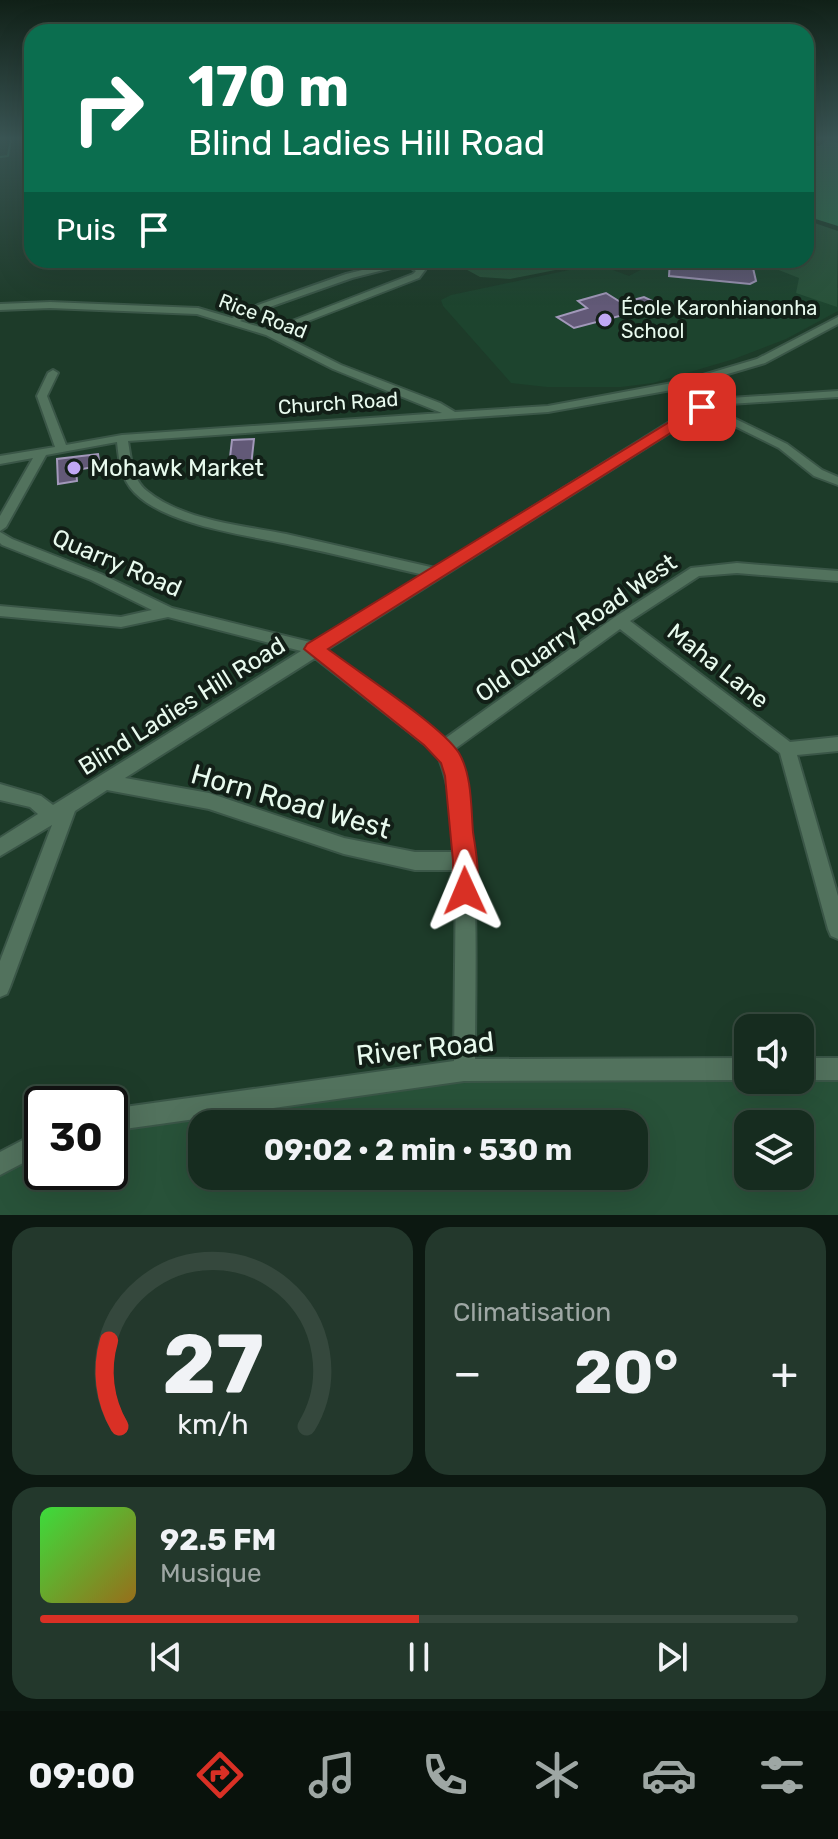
<!DOCTYPE html>
<html lang="fr">
<head>
<meta charset="utf-8">
<style>
  :root { --surface:#162c1f; --page:#23382c; --text:#f1f3f6; --muted:#9ea7a4; --line:#35483d; --accent:#d93025 }
  body { margin:0; font-family:Rubik,sans-serif; background:var(--page); color:var(--text); height:100vh; display:flex; flex-direction:column; font-size:30px; white-space:nowrap }
  * { box-sizing:border-box; margin:0 }
  p { font-size:26px; color:var(--muted) }
  .icon { flex:none; width:44px; height:44px; fill:none; stroke:currentColor; stroke-width:2; stroke-linecap:round; stroke-linejoin:round }
  .map { position:relative; height:1215px; overflow:hidden }
  .details { display:flex; flex-direction:column; gap:12px; padding:12px; background:#0c1811; flex:1 }
  .details>* { flex:none }
  .top-card { position:absolute; left:24px; top:24px; width:790px; height:244px; border-radius:24px; box-shadow:0 8px 32px #0002,0 0 0 2px var(--line); background:#0b6e4f; color:#fff; overflow:hidden }
  .tools { position:absolute; left:734px; top:1014px; display:grid; gap:16px }
  .tools a { display:grid; place-items:center; width:80px; height:80px; border-radius:16px; background:var(--surface); box-shadow:0 8px 32px #0002,0 0 0 2px var(--line); font-size:40px }
  .speed { position:absolute; left:24px; top:1086px; display:flex; gap:16px; font-size:40px; font-weight:700; text-align:center }
  .speed>* { display:grid; place-content:center; width:104px; height:104px; border-radius:50%; background:var(--surface); box-shadow:0 8px 32px #0002,0 0 0 2px var(--line); line-height:1 }
  .speed .limit { border:4px solid #111; border-radius:12px; background:#fff; color:#111 }
  .pin { position:absolute; display:grid; place-items:center; width:68px; height:68px; color:#fff; margin:-34px; border-radius:16px; box-shadow:0 4px 12px #0006 }
  .me { position:absolute; width:88px; margin:-44px; rotate:359deg; stroke-linejoin:round; filter:drop-shadow(0 0 6px #0008) }
  .turn { display:flex; align-items:center; gap:28px; height:168px; padding:0 32px; font-size:36px }
  .turn .icon { width:104px; height:104px; stroke-width:2.5 }
  .turn b { display:block; font-size:56px; line-height:68px }
  .then { display:flex; align-items:center; height:76px; padding:0 32px; background:#0003; gap:16px; font-size:30px }
  .big { font-size:60px; font-weight:700; line-height:1.1 }
  .details .widget { flex:1; display:flex; flex-direction:column; justify-content:center; gap:12px; min-width:0; padding:0 28px; border-radius:24px; background:var(--page) }
  .details .dial { align-items:center; gap:0 }
  .dial svg { height:208px; overflow:visible; fill:none; stroke:var(--line); stroke-width:7; stroke-linecap:round; text-anchor:middle }
  .dial text { fill:var(--text); stroke:none }
  .song { display:flex; align-items:center; gap:24px }
  .cover { width:96px; height:96px; border-radius:12px; background:linear-gradient(135deg,hsl(120 70% 55%),hsl(40 70% 35%)) }
  .played { height:8px; border-radius:4px; background:linear-gradient(90deg,var(--accent) 50%,var(--line) 50%) }
  .keys { display:flex; justify-content:space-around; direction:ltr }
  .heat { display:flex; justify-content:space-between; align-items:center; font-size:44px; direction:ltr }
  .details .tiles { flex:1; display:grid; gap:12px; grid-template-columns:1fr 1fr }
  .widget:last-child { grid-column:span 2 }
  .trip { position:absolute; left:188px; top:1110px; width:460px; height:80px; border-radius:24px; background:var(--surface); box-shadow:0 8px 32px #0002,0 0 0 2px var(--line); font-weight:700; line-height:80px; text-align:center }
  .dock { display:flex; height:128px; justify-content:space-around; align-items:center; background:#09120c; color:var(--muted) }
  .dock .icon { width:56px; height:56px }
  .dock .active { color:var(--accent) }
  .dock b { font-size:36px; color:var(--text) }
  .map>svg:first-child { display:block }
  .built { fill:#1d442e }
  .green { fill:#285239; fill-rule:evenodd }
  .water { fill:#2b6d49 }
  .lines { fill:none; stroke-linecap:round; stroke-linejoin:round }
  .stream { stroke:#2b6d49; stroke-width:2 }
  .building { fill:#625977; stroke:#a298ba; stroke-width:2 }
  .minor-casing { stroke:#3a5647; stroke-width:4 }
  .minor { fill:#52725d; fill-rule:evenodd }
  .route { fill:#d93025; stroke:#8d1f18; stroke-width:2 }
  .poi-dot { fill:#c0a8f4; stroke:#121f17; stroke-width:3 }
  .labels { text-anchor:middle; stroke-width:8; stroke-linejoin:round; paint-order:stroke }
  .far-poi-label { font-size:20px; fill:#e8faee; stroke:#121f17; text-anchor:start }
  .far-street-label { font-size:20px; fill:#e8faee; stroke:#121f17 }
  .poi-label { font-size:24px; fill:#e8faee; stroke:#121f17; text-anchor:start }
  .street-label { font-size:24px; fill:#e8faee; stroke:#121f17 }
  .near-street-label { font-size:28px; fill:#e8faee; stroke:#121f17 }
</style>
</head>
<body>
<div class="map">
<svg width="838" height="1215" viewBox="0 0 838 1215">
  <rect width="100%" height="100%" fill="#1d3b29"/>
  <path class="built" d="M659,260H763L838,288V311L786,339L734,359L653,383L621,387H547L511,383L443,306L441,300L451,295L597,264L629,276Z"/>
  <g class="green">
    <path d="M806,220L838,231L837,307L796,293L799,278L753,260H806Z"/>
    <path d="M449,260H658L637,268L596,262L510,279L480,277Z"/>
    <path d="M838,1069V1215H0V1164L42,1141V1172H110V1120L464,1070L800,1080ZM202,1124H634V1176H202ZM748,1124H800V1176H748Z"/>
  </g>
  <path class="water" d="M806,137L810,138L811,145L819,146L827,140L838,143V226L806,216Z"/>
  <g class="lines">
    <g class="stream">
      <path d="M11,137V142"/>
      <path d="M0,157L8,156L10,144"/>
    </g>
  </g>
  <g class="building">
    <path d="M670,260L753,268L756,281L750,284L669,276Z"/>
    <path d="M606,293L622,303L644,297L661,305L626,317L623,315L574,328L557,317L587,308L578,301Z"/>
    <path d="M254,439L251,466H229L232,440Z"/>
    <path d="M98,454L100,466L76,470L77,481L58,484L57,459Z"/>
  </g>
  <g class="lines">
    <defs>
      <g id="minor">
        <path d="M399,261L415,263L425,270L419,278L277,333L341,365L440,403L455,412L548,406L683,381L757,359L838,317V324L765,363L687,386L707,403L730,398L838,391V397L730,404L713,408L787,444L822,470L838,477V485L814,476L779,448L704,411L326,650L443,740L615,617L691,568L737,563L838,571V581L737,573L699,576L630,621L790,742L838,737V751L797,755L838,896V939L831,936L828,929L780,753L620,629L452,751C470,791 472,836 474,879C477,939 475,999 475,1059L748,1058V1080L464,1081L110,1131V1109L454,1061L456,870H415L344,854L209,809L107,790L75,811L10,987L7,994L0,997V961L52,825L0,856V838L38,814L30,807L0,800V784L41,796L53,805L301,651L168,617L121,627L0,616V606L121,617L152,610L91,580L2,545L0,543V532L12,539L101,574L172,608L314,643L424,575C380,565 336,554 292,545C248,535 168,526 135,493C121,479 119,461 117,442L46,455L6,527L0,531V516L33,458L0,464V456L55,447L37,396L48,373L53,370L58,373L47,396L66,445L122,435L442,413L333,369L266,335L197,314L50,308L0,310V304L50,302L198,308L232,318L258,305L346,274ZM399,266L410,267L416,271L413,274L269,330L240,321L264,309L352,278ZM677,389L697,405L435,568C385,557 336,545 286,534C241,525 184,521 147,491C132,479 131,459 128,441L548,412ZM315,658L437,754C451,785 452,818 455,852H415L344,838L209,793L125,778Z"/>
        <rect x="800" y="1058" width="38" height="22"/>
        <path d="M42,1130V1153L0,1175V1152Z"/>
      </g>
    </defs>
    <use href="#minor" class="minor-casing"/>
    <use href="#minor" class="minor"/>
  </g>
  <linearGradient id="sky" x2="0" y2="1"><stop stop-color="#102017"/><stop offset="0.45" stop-color="#3a5554"/><stop offset="1" stop-color="#3a5554" stop-opacity="0"/></linearGradient>
  <rect width="838" height="307" fill="url(#sky)"/>
  <path class="route" d="M702,402L709,407L707,410L328,649C358,672 441,725 459,753C472,775 471,807 473,832C476,853 482,880 473,900L465,903L456,900L453,891V861L445,776L441,763L424,745L304,649L307,644Z"/>
  <g class="poi-dot">
    <circle cx="605" cy="320" r="8"/>
    <circle cx="74" cy="468" r="8"/>
  </g>
  <g class="labels">
    <g class="far-poi-label">
      <text x="621" y="315">École Karonhianonha<tspan x="621" dy="23">School</tspan></text>
    </g>
    <g class="far-street-label">
      <text transform="translate(263 316) rotate(21)" y="7">Rice Road</text>
      <text transform="translate(338 403) rotate(-4)" y="7">Church Road</text>
    </g>
    <g class="poi-label">
      <text x="90" y="476">Mohawk Market</text>
    </g>
    <g class="street-label">
      <text transform="translate(117 563) rotate(23)" y="8">Quarry Road</text>
      <text transform="translate(576 628) rotate(-35)" y="8">Old Quarry Road West</text>
      <text transform="translate(718 666) rotate(38)" y="8">Maha Lane</text>
      <text transform="translate(182 706) rotate(-32)" y="8">Blind Ladies Hill Road</text>
    </g>
    <g class="near-street-label">
      <text transform="translate(291 801) rotate(16)" y="10">Horn Road West</text>
      <text transform="translate(425 1048) rotate(-6)" y="10">River Road</text>
    </g>
  </g>
</svg>
<div class="tools">
<a><svg class="icon" aria-label="sound" viewBox="0 0 24 24"><path d="M4 9h4l5-4v14l-5-4H4zM17 9q2 3 0 6"/></svg></a>
<a><svg class="icon" aria-label="layers" viewBox="0 0 24 24"><path d="M12 4l9 5-9 5-9-5zM3 14l9 5 9-5"/></svg></a>
</div>
<div class="speed"><div class="limit">30</div></div>
<div class="pin" style="left:702px;top:407px;background:#d93025"><svg class="icon" aria-label="arrive" viewBox="0 0 24 24"><path d="M6 21V4h12l-3 4 3 4H6"/></svg></div>
<svg class="me" style="left:465px;top:891px" viewBox="-20 -20 40 40"><path d="M0-17L14 15 0 8-14 15z" fill="#d93025" stroke="#fff" stroke-width="4"/></svg>
<div class="trip">09:02 · 2 min · 530 m</div>
<div class="top-card">
<div class="turn"><svg class="icon" aria-label="right" viewBox="0 0 24 24"><path d="M7 20v-9h11M14 6l5 5-5 5"/></svg><div><b>170 m</b>Blind Ladies Hill Road</div></div>
<div class="then">Puis<svg class="icon" aria-label="arrive" viewBox="0 0 24 24"><path d="M6 21V4h12l-3 4 3 4H6"/></svg></div>
</div>
</div>
<section class="details">
<div class="tiles">
<div class="widget dial"><svg viewBox="0 0 100 80">
<path d="M14 69A42 42 0 1 1 86 69"/>
<path d="M14 69A42 42 0 0 1 10 36" stroke="#d93025"/>
<text x="50" y="56" font-size="32" font-weight="700">27</text>
<text x="50" y="72" font-size="11">km/h</text>
</svg></div>
<div class="widget"><p>Climatisation</p>
<div class="heat"><a>−</a><b class="big">20°</b><a>+</a></div>
</div>
<div class="widget">
<div class="song"><i class="cover"></i><div><b>92.5 FM</b><p>Musique</p></div></div>
<div class="played"></div>
<div class="keys"><svg class="icon" aria-label="previous" viewBox="0 0 24 24"><path d="M18 5L8 12l10 7zM5 5v14"/></svg><svg class="icon" aria-label="pause" viewBox="0 0 24 24"><path d="M8 5v14M16 5v14"/></svg><svg class="icon" aria-label="next" viewBox="0 0 24 24"><path d="M6 5l10 7-10 7zM19 5v14"/></svg></div>
</div>
</div>
</section>
<nav class="dock">
<b>09:00</b>
<svg class="icon active" aria-label="directions" viewBox="0 0 24 24"><path d="M12 3l9 9-9 9-9-9zM9 14v-3h6M13 9l2 2-2 2"/></svg>
<svg class="icon" aria-label="music" viewBox="0 0 24 24"><path d="M9 18V5l10-2v13"/><circle cx="6" cy="18" r="3"/><circle cx="16" cy="16" r="3"/></svg>
<svg class="icon" aria-label="phone" viewBox="0 0 24 24"><path d="M5 4h4l2 5-3 2q2 4 5 5l2-3 5 2v4C11 20 4 13 5 4z"/></svg>
<svg class="icon" aria-label="climate" viewBox="0 0 24 24"><path d="M12 3v18M4 7l16 10M4 17L20 7"/></svg>
<svg class="icon" aria-label="car" viewBox="0 0 24 24"><path d="M5 17H2v-5l4-1 3-4h7l3 4 3 1v5h-3M9 17h6M6 11h13"/><circle cx="7" cy="17" r="2"/><circle cx="17" cy="17" r="2"/></svg>
<svg class="icon" aria-label="filters" viewBox="0 0 24 24"><path d="M4 7h16M4 17h16"/><circle cx="9" cy="7" r="2"/><circle cx="15" cy="17" r="2"/></svg>
</nav>
</body>
</html>
